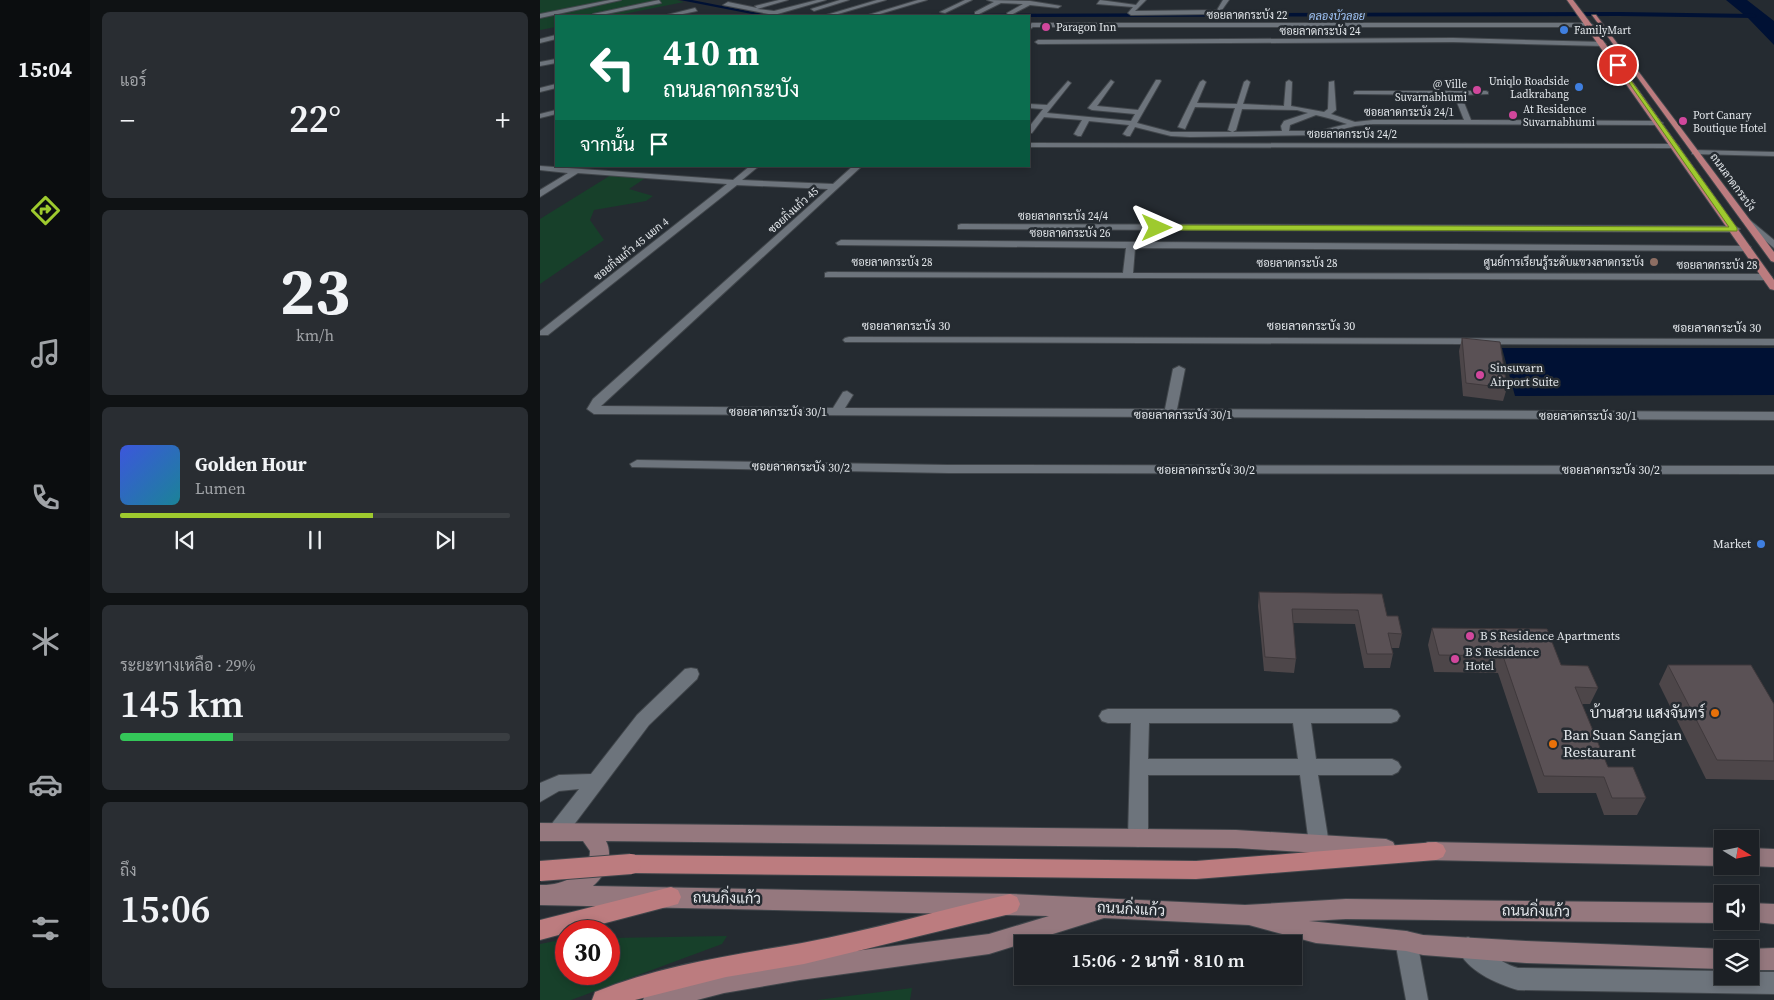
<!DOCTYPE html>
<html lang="th">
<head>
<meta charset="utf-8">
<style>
  :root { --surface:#1c2025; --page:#292d32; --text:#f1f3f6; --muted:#a0a3a7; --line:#3a3e42; --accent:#9eca2e }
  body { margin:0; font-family:"Source Serif 4",Sarabun,serif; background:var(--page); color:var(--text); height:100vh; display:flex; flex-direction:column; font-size:19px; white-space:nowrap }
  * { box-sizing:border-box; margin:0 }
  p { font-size:16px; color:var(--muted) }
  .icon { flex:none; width:28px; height:28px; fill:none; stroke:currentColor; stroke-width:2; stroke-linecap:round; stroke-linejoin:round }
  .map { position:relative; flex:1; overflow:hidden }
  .panel { display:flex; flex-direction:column; gap:12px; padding:12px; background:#0f1214; width:450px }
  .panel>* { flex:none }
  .hud { position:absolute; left:15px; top:15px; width:475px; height:152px; border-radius:0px; box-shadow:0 2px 8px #0003,0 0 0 1px var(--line); background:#0b6e4f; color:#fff; overflow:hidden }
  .needle { width:32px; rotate:100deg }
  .controls { position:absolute; left:1174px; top:830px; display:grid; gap:10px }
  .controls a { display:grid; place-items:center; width:45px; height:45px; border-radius:0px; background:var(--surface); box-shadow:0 2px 8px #0003,0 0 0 1px var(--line); font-size:25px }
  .speed { position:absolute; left:15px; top:920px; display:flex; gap:10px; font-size:25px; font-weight:700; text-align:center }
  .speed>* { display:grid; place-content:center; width:65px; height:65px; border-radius:50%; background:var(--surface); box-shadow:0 2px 8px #0003,0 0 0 1px var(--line); line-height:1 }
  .speed .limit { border:8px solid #d22; background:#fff; color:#111 }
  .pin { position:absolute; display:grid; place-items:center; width:42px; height:42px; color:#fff; margin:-21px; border:2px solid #fff; border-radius:50%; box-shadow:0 1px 5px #0007 }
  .me { position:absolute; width:55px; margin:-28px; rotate:90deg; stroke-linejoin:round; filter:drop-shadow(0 0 4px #0008) }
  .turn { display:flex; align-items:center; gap:18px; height:105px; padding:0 25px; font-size:22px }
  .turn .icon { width:65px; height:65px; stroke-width:2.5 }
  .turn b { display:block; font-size:35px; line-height:42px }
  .then { display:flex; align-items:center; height:48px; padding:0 25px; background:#0003; gap:10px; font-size:19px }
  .big { font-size:38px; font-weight:600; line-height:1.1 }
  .panel .card { flex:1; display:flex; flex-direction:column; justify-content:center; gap:8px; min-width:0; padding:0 18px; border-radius:8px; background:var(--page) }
  .panel .dial { align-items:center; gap:0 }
  .dial b { font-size:65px; line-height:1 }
  .song { display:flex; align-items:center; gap:15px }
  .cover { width:60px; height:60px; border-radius:8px; background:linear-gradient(135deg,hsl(230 70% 55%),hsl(190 70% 35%)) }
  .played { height:5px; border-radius:2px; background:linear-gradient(90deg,var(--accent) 65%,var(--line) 65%) }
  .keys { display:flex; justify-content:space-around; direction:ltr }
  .heat { display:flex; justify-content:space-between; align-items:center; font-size:28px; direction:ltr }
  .charge { height:8px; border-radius:4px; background:linear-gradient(90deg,#34c759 29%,var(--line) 0) }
  .trip { position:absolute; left:474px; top:935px; width:288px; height:50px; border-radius:0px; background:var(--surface); box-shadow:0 2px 8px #0003,0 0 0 1px var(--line); font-weight:600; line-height:50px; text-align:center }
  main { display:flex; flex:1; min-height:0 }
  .tab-bar { display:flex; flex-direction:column; width:90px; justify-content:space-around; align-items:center; background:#0b0d0f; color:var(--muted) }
  .tab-bar .icon { width:35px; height:35px }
  .tab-bar .on { color:var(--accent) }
  .tab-bar b { font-size:22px; color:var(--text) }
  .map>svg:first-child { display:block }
  .green { fill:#17402a }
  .water { fill:#001134 }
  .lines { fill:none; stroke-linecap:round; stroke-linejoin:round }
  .canal { fill:#001134; fill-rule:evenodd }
  .minor-casing { stroke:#41464b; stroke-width:2 }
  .secondary-casing { stroke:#41464b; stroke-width:2 }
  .primary-casing { stroke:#41464b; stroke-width:2 }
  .minor { fill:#6d747c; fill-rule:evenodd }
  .secondary { fill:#95787e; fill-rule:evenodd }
  .primary { fill:#bc7c7f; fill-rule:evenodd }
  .primary-bridge-casing { stroke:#41464b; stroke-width:22; stroke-linecap:butt }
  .primary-bridge { stroke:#bc7c7f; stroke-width:20 }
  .wall { fill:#4d4649 }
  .building { fill:#5a5155; stroke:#3f393c }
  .route { fill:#9eca2e; stroke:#67831e }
  .hotel-dot { fill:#d1479c; stroke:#252b31; stroke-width:2 }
  .shop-dot { fill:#3f7fe0; stroke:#252b31; stroke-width:2 }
  .education-dot { fill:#8d6e63; stroke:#252b31; stroke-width:2 }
  .food-dot { fill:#e8710a; stroke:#252b31; stroke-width:2 }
  .labels { text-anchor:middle; stroke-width:5; stroke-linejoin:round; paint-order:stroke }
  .far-street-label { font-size:11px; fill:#e3e7eb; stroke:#252b31 }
  .far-water-label { font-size:11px; font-style:italic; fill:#a3c8fc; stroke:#252b31 }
  .far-poi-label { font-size:11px; fill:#e3e7eb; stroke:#252b31; text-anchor:start }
  .street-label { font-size:12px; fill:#e3e7eb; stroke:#252b31 }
  .poi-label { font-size:12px; fill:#e3e7eb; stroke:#252b31; text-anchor:start }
  .near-poi-label { font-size:15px; fill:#e3e7eb; stroke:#252b31; text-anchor:end }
  .near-street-label { font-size:15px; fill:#e3e7eb; stroke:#252b31 }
</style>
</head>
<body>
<main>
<nav class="tab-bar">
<b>15:04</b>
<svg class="icon on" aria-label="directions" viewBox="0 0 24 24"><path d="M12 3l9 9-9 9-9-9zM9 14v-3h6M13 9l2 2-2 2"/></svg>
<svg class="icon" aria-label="music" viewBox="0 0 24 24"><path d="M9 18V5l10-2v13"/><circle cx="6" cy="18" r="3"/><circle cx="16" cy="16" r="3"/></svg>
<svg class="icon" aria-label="phone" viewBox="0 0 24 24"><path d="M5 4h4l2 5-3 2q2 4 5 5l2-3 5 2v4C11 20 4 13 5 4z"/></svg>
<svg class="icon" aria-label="climate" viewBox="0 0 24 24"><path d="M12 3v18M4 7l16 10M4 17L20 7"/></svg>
<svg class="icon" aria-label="car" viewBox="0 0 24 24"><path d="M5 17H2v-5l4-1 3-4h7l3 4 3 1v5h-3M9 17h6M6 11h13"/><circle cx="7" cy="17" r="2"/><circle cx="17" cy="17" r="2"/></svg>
<svg class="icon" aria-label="filters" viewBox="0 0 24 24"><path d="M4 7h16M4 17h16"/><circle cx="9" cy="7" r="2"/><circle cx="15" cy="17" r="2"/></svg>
</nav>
<section class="panel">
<div class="card"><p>แอร์</p>
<div class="heat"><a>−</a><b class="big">22°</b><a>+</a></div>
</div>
<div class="card dial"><b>23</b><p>km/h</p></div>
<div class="card">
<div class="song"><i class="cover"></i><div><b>Golden Hour</b><p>Lumen</p></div></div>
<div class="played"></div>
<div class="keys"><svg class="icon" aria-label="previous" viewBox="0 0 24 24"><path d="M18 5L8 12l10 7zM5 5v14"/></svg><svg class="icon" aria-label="pause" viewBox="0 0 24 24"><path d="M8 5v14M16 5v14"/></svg><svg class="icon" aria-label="next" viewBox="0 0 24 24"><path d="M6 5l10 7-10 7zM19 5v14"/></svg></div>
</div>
<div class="card"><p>ระยะทางเหลือ · 29%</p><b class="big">145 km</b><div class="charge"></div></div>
<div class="card"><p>ถึง</p><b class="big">15:06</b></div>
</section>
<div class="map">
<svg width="1234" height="1000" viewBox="0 0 1234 1000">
  <rect width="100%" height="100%" fill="#252b31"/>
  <g class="green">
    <path d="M0,0H137L144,2L79,15L81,16H16V27L0,30Z"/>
    <path d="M71,175L107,177L89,189L113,196L106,201L54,210L50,220L64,240L0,284V219Z"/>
    <path d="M187,936L182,944L31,1000H0V944L26,939V974H69V938Z"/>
    <path d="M372,988L370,1000H277Z"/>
  </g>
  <g class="water">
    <path d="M1186,0H1207L1234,21V45L1208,18Z"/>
    <path d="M962,348H1234V395L975,396Z"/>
  </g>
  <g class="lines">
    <g class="canal">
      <path d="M140,0H152L233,16H222Z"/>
      <path d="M1079,12L1214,14L1217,16L1214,18L1079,16L489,17L377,16L380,14Z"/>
    </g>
    <defs>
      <g id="minor">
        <path d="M70,0H81L0,18V14Z"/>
        <path d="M119,0L121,3L56,16L53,14Z"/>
        <path d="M239,0H248L217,9L234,11L277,0H286L234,15L183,5L188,2L217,8L215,6Z"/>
        <path d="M300,0H309L274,11L271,9Z"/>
        <path d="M337,0H346L291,16H283Z"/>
        <path d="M378,0H387L333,16H325Z"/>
        <path d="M425,0H432L405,13L400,12Z"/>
        <path d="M447,0L490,1L521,6L518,8L490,5L469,16L467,13L483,4L461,3L439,14H435V12L454,2Z"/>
        <path d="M560,0L596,5L600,0H606L595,11L677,10L683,0H689L679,14L591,15L588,13L593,7L557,4Z"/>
        <path d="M155,8L157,11L133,16H123Z"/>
        <path d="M492,23H1050L1053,25L1050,27H493L489,30V25Z"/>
        <path d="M16,35V39L0,43V39Z"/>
        <path d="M913,38L1063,42L1066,44L1063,46L913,42L498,44L495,42L498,40Z"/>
        <path d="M16,59V63L0,66V62Z"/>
        <path d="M571,80L574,82L557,106L598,110L616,80H620L621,81L597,123L631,132H692L688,130L695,108L655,107L645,129L638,127L660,82L663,80L666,82L657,103L697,104L704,82L707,80L710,82L703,104L744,106L746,82L749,80L752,82L751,106L784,112L788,109L789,82L794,81L796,110L791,114L815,122L833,120H924L914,95L814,94V92L816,91H946L948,92V94L921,95L931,120L1119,121L1123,123L1119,125L833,124L815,126L779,135L650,137L631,136L595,127L590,136H587L583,134L589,125L549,121L541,136H538L534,134L542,120L504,117L492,133H489V127L503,109L489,108V104L507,105L528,81L531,83L507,113L591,121L595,114L552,110L548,108ZM702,109L757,110L768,113L744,121L741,126L742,131L693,132L696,130ZM776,115C785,117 796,120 807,124L779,131H749L750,125Z"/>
        <path d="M16,84V88L0,92V88Z"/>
        <path d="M16,110V114L0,118V114Z"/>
        <path d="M489,143L1135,144L1139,146L1135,148L489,147Z"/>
        <path d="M1152,150L1234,152V156L1155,154H1152Z"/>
        <path d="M0,166L193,180L210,166H219L202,180L293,184L313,166H322L61,406L293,408L303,392L307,391L313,395L305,408L625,409L633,369L639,366L645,369L637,409L1234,412V420L54,414L47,409L53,399L288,189L197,185L8,335H0V331L187,184L38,173L0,197V190L28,173L0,170Z"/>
        <path d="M1205,216L1234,240V248L1202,221L1201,219Z"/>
        <path d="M421,224L1195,226L1200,229L1195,232L418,229V225Z"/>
        <path d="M301,240L1208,246L1211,247V251L595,248L593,273L1227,274L1232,277L1227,280L285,277V273L288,272L583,273L586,248L298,245L296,243Z"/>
        <path d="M309,337L1234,339V345L305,342L303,340L305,338Z"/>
        <path d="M97,460L408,465L1234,466V474L408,473L92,467L90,464Z"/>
        <path d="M151,668L157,669L159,674L157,679L109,725L24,838L17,841L10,838L7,832L10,826L39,789L19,791L0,802V783L19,775L51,774L97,715L145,669Z"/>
        <path d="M568,709H851L857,711L860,716L857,721L851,723H771L776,759H852L858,762L861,767L858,772L852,775H778L789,844L786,850L779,853L772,850L769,844L760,775H608V838L605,844L598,847L591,844L588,838L591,723H568L562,721L559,716L562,711ZM609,723H753L758,759H608Z"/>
        <path d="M866,931L874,934L877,941L888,1000H866L855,941L858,934Z"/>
        <path d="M928,937C947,945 955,962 978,968L1182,971V976H1210V972H1234V994L978,990C955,983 927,971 917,948L920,941Z"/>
      </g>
      <g id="secondary">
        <path d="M0,823L696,830L846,839L853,842L856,848L853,854L846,857L696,848L66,841C74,856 65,876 53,886L470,894L705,905L806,899L1182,903V921H1186L1182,923L806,919L769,921L866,931L883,935L986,941L1185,949H1182V969L986,963L883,955L866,951L776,943L709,925L564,918L449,954L260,980L184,993L157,1000H103L106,992L114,989L184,971L260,958L449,934L509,916L0,905V885C20,886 50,875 50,851L43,841H0Z"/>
        <path d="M888,842L1182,848V866L888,860L881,857L878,851L881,845Z"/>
        <path d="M1210,848L1234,849V867L1210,866Z"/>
        <path d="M1210,903L1234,904V924L1206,921H1210Z"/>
        <path d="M1234,948V970H1210L1209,949Z"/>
      </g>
      <g id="primary">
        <path d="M1027,0H1033L1049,21L1234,280V290L1230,289Z"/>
        <path d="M1052,15H1056L1234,252V262L1231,261Z"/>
        <path d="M896,842L903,845L906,851L903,857L896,860L656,879L91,873L84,870L81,864L84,858L91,855L656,861Z"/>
        <path d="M131,887L138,890L141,897L138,904L35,931H26V933L0,940V920Z"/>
        <path d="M470,894L477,897L480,904L477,911L470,914L264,964L186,977L95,1000H52L55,992C121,965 192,955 262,943C332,930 401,910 470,894Z"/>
      </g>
    </defs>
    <use href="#minor" class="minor-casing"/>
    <use href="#secondary" class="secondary-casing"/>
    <use href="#primary" class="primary-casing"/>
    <use href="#minor" class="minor"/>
    <use href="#secondary" class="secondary"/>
    <use href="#primary" class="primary"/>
    <defs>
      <path id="primary-bridge" d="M0,871L91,864"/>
    </defs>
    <use href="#primary-bridge" class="primary-bridge-casing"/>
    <use href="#primary-bridge" class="primary-bridge"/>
  </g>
  <g class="wall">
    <path d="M922,338L967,388L963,401L923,396L919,351Z"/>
    <path d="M719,592L847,616L862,634L859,648H851L853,654L850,668H824L815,624L753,623L756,659L754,673L724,671L718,606Z"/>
    <path d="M892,628L1021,665L1058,688L1050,704H1042L1068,767L1106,798L1097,815H1064L1056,793H998L958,673L894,672L888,645Z"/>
    <path d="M1128,665L1234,704V780L1166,779L1119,684Z"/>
  </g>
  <g class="building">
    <path d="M922,338L960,342L967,388L926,383Z"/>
    <path d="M719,592L842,594L847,616H858L862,634L848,633L853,654H827L818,610L752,609L756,659L725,657Z"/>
    <path d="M892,628L1007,629L1021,665L1048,666L1058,688L1035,687L1068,767H1093L1106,798H1072L1064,777L1004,776L963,656L899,655Z"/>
    <path d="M1128,665H1211L1234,704V761L1177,760Z"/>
  </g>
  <path class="route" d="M1076,64H1079L1197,228V231L617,230L614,228L617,225L1189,227Z"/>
  <g class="hotel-dot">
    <circle cx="506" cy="27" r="5"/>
    <circle cx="937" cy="90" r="5"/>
    <circle cx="973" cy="115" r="5"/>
    <circle cx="1143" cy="121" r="5"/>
    <circle cx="940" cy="375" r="5"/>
    <circle cx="930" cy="636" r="5"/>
    <circle cx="915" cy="659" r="5"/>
  </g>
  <g class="shop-dot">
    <circle cx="1024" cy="30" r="5"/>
    <circle cx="1039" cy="87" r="5"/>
    <circle cx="1221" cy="544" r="5"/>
  </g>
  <circle class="education-dot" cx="1114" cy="262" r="5"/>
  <g class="food-dot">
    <circle cx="1175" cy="713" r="5"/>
    <circle cx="1013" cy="744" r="5"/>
  </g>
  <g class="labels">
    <g class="far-street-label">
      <text x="707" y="19">ซอยลาดกระบัง 22</text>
      <text x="780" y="35">ซอยลาดกระบัง 24</text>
      <text x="869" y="116">ซอยลาดกระบัง 24/1</text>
      <text x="812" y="138">ซอยลาดกระบัง 24/2</text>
      <text transform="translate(1193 182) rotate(54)" y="4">ถนนลาดกระบัง</text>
      <text transform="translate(253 210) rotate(-42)" y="4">ซอยกิ่งแก้ว 45</text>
      <text x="523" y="220">ซอยลาดกระบัง 24/4</text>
      <text x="530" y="237">ซอยลาดกระบัง 26</text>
      <text transform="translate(91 249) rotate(-39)" y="4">ซอยกิ่งแก้ว 45 แยก 4</text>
      <text x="352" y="266">ซอยลาดกระบัง 28</text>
      <text x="757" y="267">ซอยลาดกระบัง 28</text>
      <text x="1177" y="269">ซอยลาดกระบัง 28</text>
    </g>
    <g class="far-water-label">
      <text x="797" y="20">คลองบัวลอย</text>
    </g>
    <g class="far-poi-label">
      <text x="516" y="31">Paragon Inn</text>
      <text x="1034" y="34">FamilyMart</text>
      <text x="1029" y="85" text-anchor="end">Uniqlo Roadside<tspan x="1029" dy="13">Ladkrabang</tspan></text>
      <text x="927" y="88" text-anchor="end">@ Ville<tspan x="927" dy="13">Suvarnabhumi</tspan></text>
      <text x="983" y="113">At Residence<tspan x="983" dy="13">Suvarnabhumi</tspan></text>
      <text x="1153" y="119">Port Canary<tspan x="1153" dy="13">Boutique Hotel</tspan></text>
      <text x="1104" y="266" text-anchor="end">ศูนย์การเรียนรู้ระดับแขวงลาดกระบัง</text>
    </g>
    <g class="street-label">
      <text x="366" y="330">ซอยลาดกระบัง 30</text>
      <text x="771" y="330">ซอยลาดกระบัง 30</text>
      <text x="1177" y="332">ซอยลาดกระบัง 30</text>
      <text x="238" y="416">ซอยลาดกระบัง 30/1</text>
      <text x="643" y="419">ซอยลาดกระบัง 30/1</text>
      <text x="1048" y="420">ซอยลาดกระบัง 30/1</text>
      <text transform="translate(261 467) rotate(1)" y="4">ซอยลาดกระบัง 30/2</text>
      <text x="666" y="474">ซอยลาดกระบัง 30/2</text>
      <text x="1071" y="474">ซอยลาดกระบัง 30/2</text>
    </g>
    <g class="poi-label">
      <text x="950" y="372">Sinsuvarn<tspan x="950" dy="14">Airport Suite</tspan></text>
      <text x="1211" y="548" text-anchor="end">Market</text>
      <text x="940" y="640">B S Residence Apartments</text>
      <text x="925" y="656">B S Residence<tspan x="925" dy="14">Hotel</tspan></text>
    </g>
    <g class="near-poi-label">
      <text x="1165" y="718">บ้านสวน แสงจันทร์</text>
      <text x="1023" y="740" text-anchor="start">Ban Suan Sangjan<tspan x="1023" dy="17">Restaurant</tspan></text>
    </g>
    <g class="near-street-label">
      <text transform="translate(187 898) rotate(1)" y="5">ถนนกิ่งแก้ว</text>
      <text transform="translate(591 909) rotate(3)" y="5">ถนนกิ่งแก้ว</text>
      <text transform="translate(996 911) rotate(1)" y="5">ถนนกิ่งแก้ว</text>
    </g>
  </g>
</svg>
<div class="controls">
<a><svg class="needle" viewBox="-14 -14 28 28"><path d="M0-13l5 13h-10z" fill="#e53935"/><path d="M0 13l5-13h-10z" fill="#a0a3a7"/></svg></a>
<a><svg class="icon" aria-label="sound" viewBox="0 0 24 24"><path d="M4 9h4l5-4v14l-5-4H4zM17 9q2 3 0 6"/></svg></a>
<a><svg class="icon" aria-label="layers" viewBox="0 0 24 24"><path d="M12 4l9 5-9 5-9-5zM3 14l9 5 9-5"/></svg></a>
</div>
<div class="speed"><div class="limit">30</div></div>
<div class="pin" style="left:1078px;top:65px;background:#d93025"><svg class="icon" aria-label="arrive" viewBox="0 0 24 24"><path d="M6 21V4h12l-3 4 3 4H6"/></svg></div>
<svg class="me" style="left:617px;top:228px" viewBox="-20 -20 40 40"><path d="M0-17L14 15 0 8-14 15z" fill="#9eca2e" stroke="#fff" stroke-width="4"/></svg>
<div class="trip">15:06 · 2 นาที · 810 m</div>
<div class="hud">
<div class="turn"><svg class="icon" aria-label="left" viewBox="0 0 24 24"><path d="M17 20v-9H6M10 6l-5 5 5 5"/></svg><div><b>410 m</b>ถนนลาดกระบัง</div></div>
<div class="then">จากนั้น<svg class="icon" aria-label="arrive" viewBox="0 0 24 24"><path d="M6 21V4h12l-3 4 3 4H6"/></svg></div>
</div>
</div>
</main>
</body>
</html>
